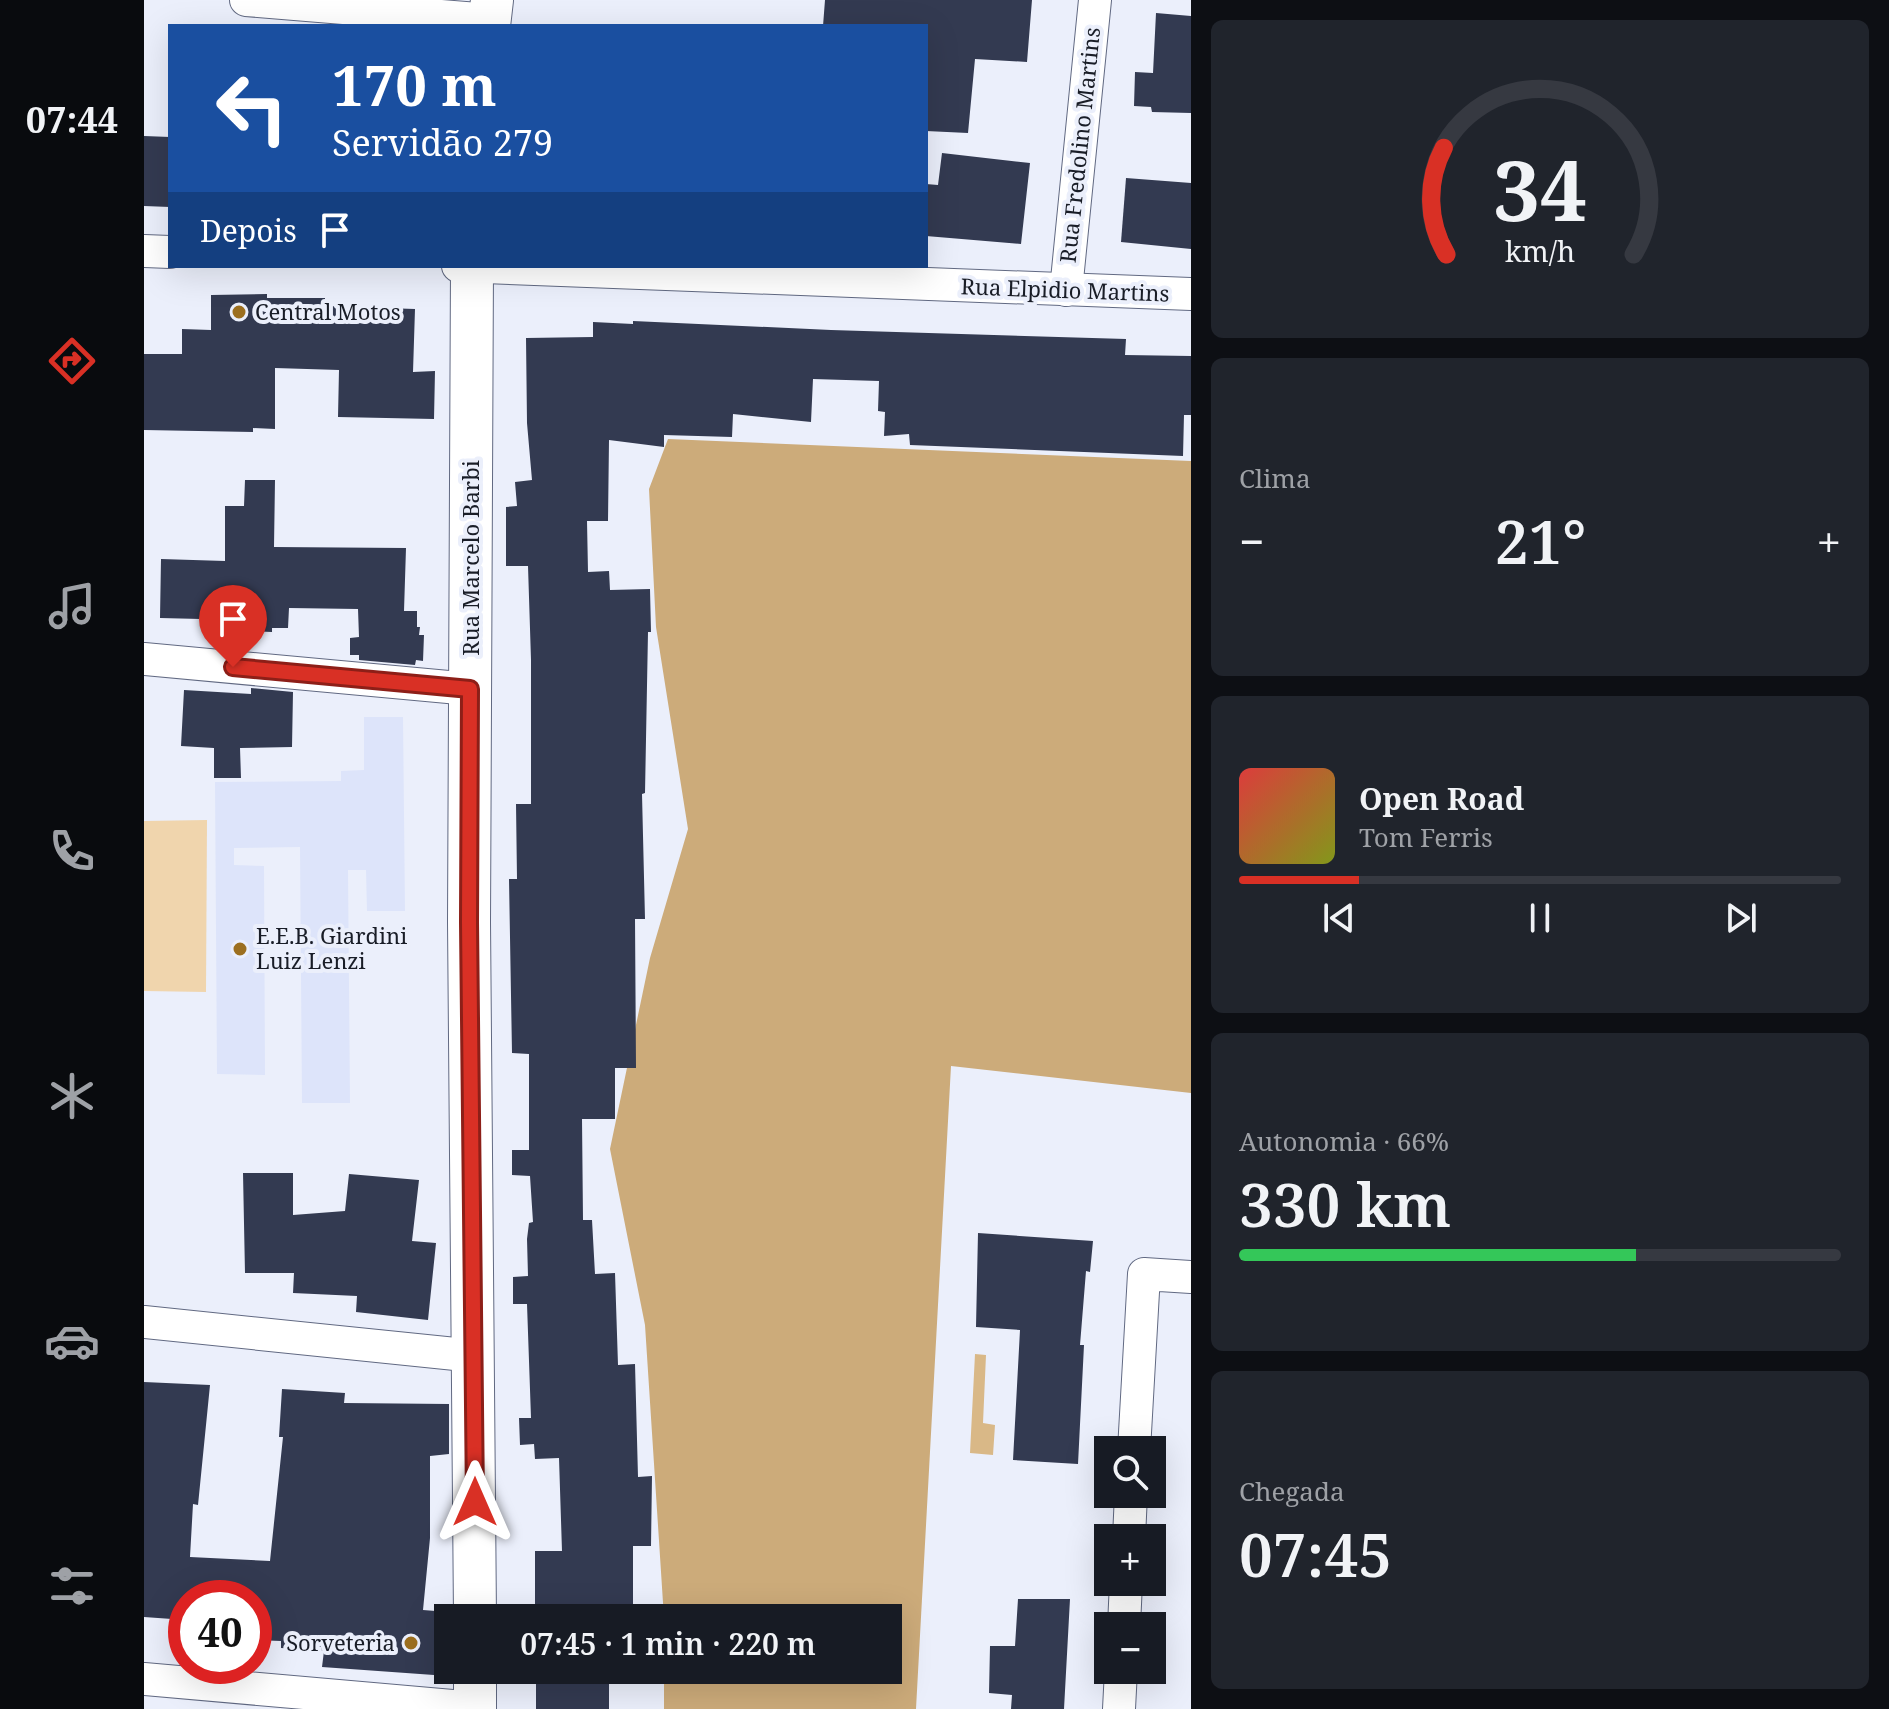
<!DOCTYPE html>
<html lang="pt">
<head>
<meta charset="utf-8">
<style>
  :root { --surface:#171b24; --page:#20242c; --text:#f1f3f6; --muted:#9ea1a6; --line:#363941; --accent:#d93025 }
  body { margin:0; font-family:"Noto Serif",serif; background:var(--page); color:var(--text); height:100vh; display:flex; flex-direction:column; font-size:30px; white-space:nowrap }
  * { box-sizing:border-box; margin:0 }
  p { font-size:26px; color:var(--muted) }
  .icon { flex:none; width:44px; height:44px; fill:none; stroke:currentColor; stroke-width:2; stroke-linecap:round; stroke-linejoin:round }
  .map { position:relative; flex:1; overflow:hidden }
  .panel { display:flex; flex-direction:column; gap:20px; padding:20px; background:#0d0f14; width:698px }
  .panel>* { flex:none }
  .banner { position:absolute; left:24px; top:24px; width:760px; height:244px; border-radius:0px; box-shadow:0 8px 32px #0002; background:#1a4fa0; color:#fff; overflow:hidden }
  .controls { position:absolute; left:950px; top:1436px; display:grid; gap:16px }
  .controls a { display:grid; place-items:center; width:72px; height:72px; border-radius:0px; background:var(--surface); box-shadow:0 8px 32px #0002; font-size:40px }
  .speed { position:absolute; left:24px; top:1580px; display:flex; gap:16px; font-size:40px; font-weight:700; text-align:center }
  .speed>* { display:grid; place-content:center; width:104px; height:104px; border-radius:50%; background:var(--surface); box-shadow:0 8px 32px #0002; line-height:1 }
  .speed .limit { border:12px solid #d22; background:#fff; color:#111 }
  .pin { position:absolute; display:grid; place-items:center; width:68px; height:68px; color:#fff; margin:-82px -34px; border-radius:50% 50% 50% 0; rotate:-45deg; box-shadow:0 0 8px #0007 }
  .pin .icon { rotate:45deg }
  .me { position:absolute; width:88px; margin:-44px; rotate:0deg; stroke-linejoin:round; filter:drop-shadow(0 0 6px #0008) }
  .turn { display:flex; align-items:center; gap:28px; height:168px; padding:0 32px; font-size:36px }
  .turn .icon { width:104px; height:104px; stroke-width:2.5 }
  .turn b { display:block; font-size:56px; line-height:68px }
  .then { display:flex; align-items:center; height:76px; padding:0 32px; background:#0003; gap:16px; font-size:30px }
  .big { font-size:60px; font-weight:600; line-height:1.1 }
  .panel .tile { flex:1; display:flex; flex-direction:column; justify-content:center; gap:12px; min-width:0; padding:0 28px; border-radius:12px; background:var(--page) }
  .panel .dial { align-items:center; gap:0 }
  .dial svg { height:208px; overflow:visible; fill:none; stroke:var(--line); stroke-width:7; stroke-linecap:round; text-anchor:middle }
  .dial text { fill:var(--text); stroke:none }
  .song { display:flex; align-items:center; gap:24px }
  .cover { width:96px; height:96px; border-radius:12px; background:linear-gradient(135deg,hsl(0 70% 55%),hsl(70 70% 35%)) }
  .played { height:8px; border-radius:4px; background:linear-gradient(90deg,var(--accent) 20%,var(--line) 20%) }
  .keys { display:flex; justify-content:space-around; direction:ltr }
  .heat { display:flex; justify-content:space-between; align-items:center; font-size:44px; direction:ltr }
  .charge { height:12px; border-radius:6px; background:linear-gradient(90deg,#34c759 66%,var(--line) 0) }
  .trip { position:absolute; left:290px; top:1604px; width:468px; height:80px; border-radius:0px; background:var(--surface); box-shadow:0 8px 32px #0002; font-weight:600; line-height:80px; text-align:center }
  main { display:flex; flex:1; min-height:0 }
  .tab-bar { display:flex; flex-direction:column; width:144px; justify-content:space-around; align-items:center; background:#090b0e; color:var(--muted) }
  .tab-bar .icon { width:56px; height:56px }
  .tab-bar .selected { color:var(--accent) }
  .tab-bar b { font-size:36px; color:var(--text) }
  .map>svg:first-child { display:block }
  .built { fill:#dde4fa }
  .green { fill:#f0d5ad }
  .forest { fill:#ccab7a }
  .water { fill:#d9b887 }
  .building { fill:#333a51 }
  .lines { fill:none; stroke-linecap:round; stroke-linejoin:round }
  .minor-casing { stroke:#616982; stroke-width:34 }
  .tertiary-casing { stroke:#616982; stroke-width:44 }
  .minor { stroke:#fff; stroke-width:32 }
  .tertiary { stroke:#fff; stroke-width:42 }
  .route-casing { stroke:#8d1f18; stroke-width:20 }
  .route { stroke:#d93025; stroke-width:14 }
  .poi-dot { fill:#9c6f1f; stroke:#ebeffb; stroke-width:3 }
  .labels { text-anchor:middle; stroke-width:8; stroke-linejoin:round; paint-order:stroke }
  .street-label { font-size:22px; fill:#191d27; stroke:#ebeffb }
  .poi-label { font-size:22px; fill:#191d27; stroke:#ebeffb; text-anchor:start }
</style>
</head>
<body>
<main>
<nav class="tab-bar">
<b>07:44</b>
<svg class="icon selected" aria-label="directions" viewBox="0 0 24 24"><path d="M12 3l9 9-9 9-9-9zM9 14v-3h6M13 9l2 2-2 2"/></svg>
<svg class="icon" aria-label="music" viewBox="0 0 24 24"><path d="M9 18V5l10-2v13"/><circle cx="6" cy="18" r="3"/><circle cx="16" cy="16" r="3"/></svg>
<svg class="icon" aria-label="phone" viewBox="0 0 24 24"><path d="M5 4h4l2 5-3 2q2 4 5 5l2-3 5 2v4C11 20 4 13 5 4z"/></svg>
<svg class="icon" aria-label="climate" viewBox="0 0 24 24"><path d="M12 3v18M4 7l16 10M4 17L20 7"/></svg>
<svg class="icon" aria-label="car" viewBox="0 0 24 24"><path d="M5 17H2v-5l4-1 3-4h7l3 4 3 1v5h-3M9 17h6M6 11h13"/><circle cx="7" cy="17" r="2"/><circle cx="17" cy="17" r="2"/></svg>
<svg class="icon" aria-label="filters" viewBox="0 0 24 24"><path d="M4 7h16M4 17h16"/><circle cx="9" cy="7" r="2"/><circle cx="15" cy="17" r="2"/></svg>
</nav>
<div class="map">
<svg width="1047" height="1709" viewBox="0 0 1047 1709">
  <rect width="100%" height="100%" fill="#ebeffb"/>
  <path class="built" d="M220,717H259L261,911H223L222,870H204L206,1103H158L156,847L90,848V865L120,866L121,1075L73,1074L71,782L197,781V771L220,770Z"/>
  <path class="green" d="M63,820L62,992L0,991V821Z"/>
  <path class="forest" d="M524,439L1047,461V1093L807,1066L772,1709H520V1670H744V1618H520L501,1325L466,1149L506,958L544,829L512,627L505,489Z"/>
  <path class="water" d="M831,1354L842,1355L839,1423L851,1425L849,1455L826,1453Z"/>
  <g class="building">
    <path d="M681,0H888L883,62L831,59L824,133L782,131V26H679Z"/>
    <path d="M1012,13L1047,16V113L1008,112L1007,107L990,106L991,72L1009,73Z"/>
    <path d="M0,136L26,137V207L0,206Z"/>
    <path d="M798,153L886,163L877,244L782,236V184L794,185Z"/>
    <path d="M982,178L1047,183V249L977,242Z"/>
    <path d="M123,294V298H181V306L271,309L269,372L291,371L290,419L194,417L195,370L131,368V429L109,428V432L0,430V354H38V329L67,330V295Z"/>
    <path d="M489,321L687,330L982,339L981,355L1047,356V415H1040L1039,456L766,445L765,434L740,436L741,412L734,411L735,381L669,379L667,422L589,414L588,437L520,435V447L465,440L464,521H443L444,572L465,571L466,590L506,589L507,632H504L501,793L498,794L501,919H491L492,1068H471V1119H438L439,1220H448L451,1274L471,1273L474,1365L491,1364L494,1477L508,1476L507,1546H489V1613L421,1616L420,1609L391,1608V1551H418L415,1458L391,1459L390,1444L376,1445L375,1418H387L383,1304H369V1277L384,1276L383,1239L385,1223L389,1222L386,1176L368,1175V1150H385V1054L368,1053L365,879H373L372,804H387V660L384,566H362V507L373,506L371,482L388,480L383,423L382,338L449,337V322L489,324Z"/>
    <path d="M101,480H131L130,547L262,548L260,611H273V627H276L275,635H280L279,661L272,660L271,665L215,660V655H206V638L215,637L214,609L145,608L144,628H128V632L103,631V628L98,627V620L16,618L17,559L81,561V506H100Z"/>
    <path d="M107,688L149,692L148,747L96,748L97,778H70V748L37,746L40,690L107,694Z"/>
    <path d="M99,1173H149V1215L201,1211L205,1174L275,1180L268,1241L292,1243L284,1320L212,1312L213,1296L149,1293L150,1273H101Z"/>
    <path d="M834,1233L949,1241L946,1272L942,1271L936,1345H940L934,1464L869,1460L876,1330L832,1327Z"/>
    <path d="M0,1382L66,1385L54,1505L49,1504L46,1557L126,1561L139,1437H135L138,1389L201,1393L200,1403L305,1404V1454L286,1456V1538L279,1610L304,1612V1676L178,1667L180,1651L137,1648V1641L111,1640L110,1598H42V1620L0,1617Z"/>
    <path d="M874,1599H926L920,1709H867L868,1695L845,1693L846,1646H871Z"/>
    <rect x="392" y="1670" width="73" height="39"/>
  </g>
  <g class="lines">
    <defs>
      <g id="minor">
        <path d="M102,0L346,20"/>
        <path d="M0,251L26,252"/>
        <path d="M314,266L1047,294"/>
        <path d="M922,290L951,0"/>
        <path d="M0,659L326,689"/>
        <path d="M0,1322L331,1356"/>
        <path d="M990,1450L1000,1274L1047,1277"/>
        <path d="M985,1538L987,1494"/>
        <path d="M980,1626L982,1582"/>
        <path d="M0,1679L331,1708"/>
        <path d="M975,1709L977,1670"/>
      </g>
      <g id="tertiary">
        <path d="M345,26L348,0"/>
        <path d="M328,266L325,922L331,1618"/>
        <path d="M331,1670V1709"/>
      </g>
    </defs>
    <use href="#minor" class="minor-casing"/>
    <use href="#tertiary" class="tertiary-casing"/>
    <use href="#minor" class="minor"/>
    <use href="#tertiary" class="tertiary"/>
  </g>
  <g class="lines">
    <defs>
      <path id="route" d="M89,667L326,689L325,922L331,1502"/>
    </defs>
    <use href="#route" class="route-casing"/>
    <use href="#route" class="route"/>
  </g>
  <g class="poi-dot">
    <circle cx="95" cy="312" r="8"/>
    <circle cx="96" cy="949" r="8"/>
    <circle cx="267" cy="1643" r="8"/>
  </g>
  <g class="labels">
    <g class="street-label">
      <text transform="translate(936 145) rotate(-84)" y="8">Rua Fredolino Martins</text>
      <text transform="translate(921 290) rotate(2)" y="8">Rua Elpidio Martins</text>
      <text transform="translate(327 558) rotate(-90)" y="8">Rua Marcelo Barbi</text>
    </g>
    <g class="poi-label">
      <text x="111" y="320">Central Motos</text>
      <text x="112" y="944">E.E.B. Giardini<tspan x="112" dy="25">Luiz Lenzi</tspan></text>
      <text x="251" y="1651" text-anchor="end">Sorveteria</text>
    </g>
  </g>
</svg>
<div class="controls">
<a><svg class="icon" aria-label="search" viewBox="0 0 24 24"><circle cx="10" cy="10" r="6"/><path d="M15 15l6 6"/></svg></a>
<a>+</a>
<a>−</a>
</div>
<div class="speed"><div class="limit">40</div></div>
<div class="pin" style="left:89px;top:667px;background:#d93025"><svg class="icon" aria-label="arrive" viewBox="0 0 24 24"><path d="M6 21V4h12l-3 4 3 4H6"/></svg></div>
<svg class="me" style="left:331px;top:1502px" viewBox="-20 -20 40 40"><path d="M0-17L14 15 0 8-14 15z" fill="#d93025" stroke="#fff" stroke-width="4"/></svg>
<div class="trip">07:45 · 1 min · 220 m</div>
<div class="banner">
<div class="turn"><svg class="icon" aria-label="left" viewBox="0 0 24 24"><path d="M17 20v-9H6M10 6l-5 5 5 5"/></svg><div><b>170 m</b>Servidão 279</div></div>
<div class="then">Depois<svg class="icon" aria-label="arrive" viewBox="0 0 24 24"><path d="M6 21V4h12l-3 4 3 4H6"/></svg></div>
</div>
</div>
<section class="panel">
<div class="tile dial"><svg viewBox="0 0 100 80">
<path d="M14 69A42 42 0 1 1 86 69"/>
<path d="M14 69A42 42 0 0 1 13 28" stroke="#d93025"/>
<text x="50" y="56" font-size="32" font-weight="700">34</text>
<text x="50" y="72" font-size="11">km/h</text>
</svg></div>
<div class="tile"><p>Clima</p>
<div class="heat"><a>−</a><b class="big">21°</b><a>+</a></div>
</div>
<div class="tile">
<div class="song"><i class="cover"></i><div><b>Open Road</b><p>Tom Ferris</p></div></div>
<div class="played"></div>
<div class="keys"><svg class="icon" aria-label="previous" viewBox="0 0 24 24"><path d="M18 5L8 12l10 7zM5 5v14"/></svg><svg class="icon" aria-label="pause" viewBox="0 0 24 24"><path d="M8 5v14M16 5v14"/></svg><svg class="icon" aria-label="next" viewBox="0 0 24 24"><path d="M6 5l10 7-10 7zM19 5v14"/></svg></div>
</div>
<div class="tile"><p>Autonomia · 66%</p><b class="big">330 km</b><div class="charge"></div></div>
<div class="tile"><p>Chegada</p><b class="big">07:45</b></div>
</section>
</main>
</body>
</html>
